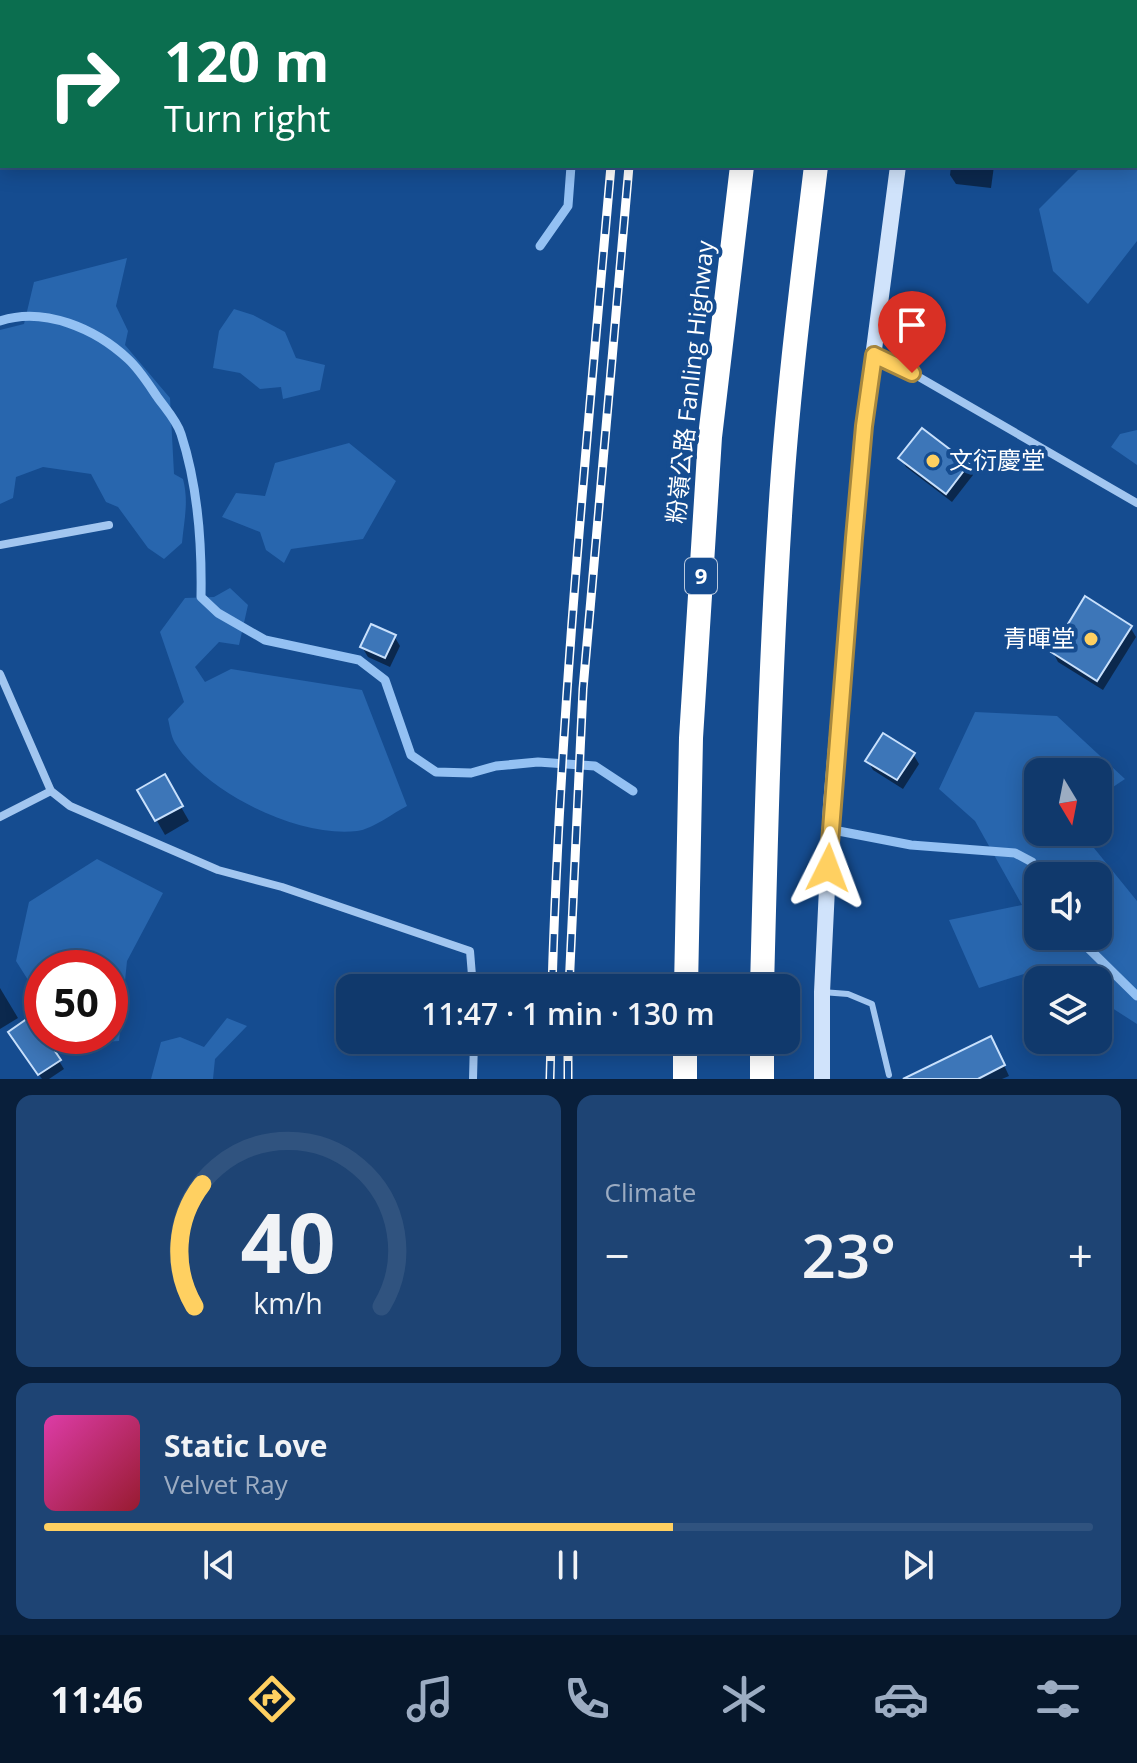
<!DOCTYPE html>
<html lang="en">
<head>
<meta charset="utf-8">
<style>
  :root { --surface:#10396c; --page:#1e4474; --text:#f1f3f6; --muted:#9cacc2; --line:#30537f; --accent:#ffd061 }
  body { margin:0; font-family:"Open Sans","Noto Sans TC",sans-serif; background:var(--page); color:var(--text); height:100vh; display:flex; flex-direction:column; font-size:30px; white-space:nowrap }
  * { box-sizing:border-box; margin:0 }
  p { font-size:26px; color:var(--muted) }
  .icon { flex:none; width:44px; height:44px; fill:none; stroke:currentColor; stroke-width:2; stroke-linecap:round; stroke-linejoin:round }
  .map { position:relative; height:1079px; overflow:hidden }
  .sheet { display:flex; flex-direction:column; gap:16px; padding:16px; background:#091f3b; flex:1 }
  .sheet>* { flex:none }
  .hud { position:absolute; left:0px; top:0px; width:1138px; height:168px; box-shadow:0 4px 20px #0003,0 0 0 2px var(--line); background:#0b6e4f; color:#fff; overflow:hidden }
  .needle { width:52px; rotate:170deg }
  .tools { position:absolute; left:1024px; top:758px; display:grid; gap:16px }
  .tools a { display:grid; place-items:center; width:88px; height:88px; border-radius:16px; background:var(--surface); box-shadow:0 4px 20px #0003,0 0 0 2px var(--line); font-size:40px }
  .speed { position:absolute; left:24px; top:950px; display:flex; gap:16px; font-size:40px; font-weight:700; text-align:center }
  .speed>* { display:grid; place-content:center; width:104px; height:104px; border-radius:50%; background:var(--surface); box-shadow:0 4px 20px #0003,0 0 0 2px var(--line); line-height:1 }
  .speed .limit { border:12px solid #d22; background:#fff; color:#111 }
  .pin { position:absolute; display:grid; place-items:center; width:68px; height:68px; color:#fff; margin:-82px -34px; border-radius:50% 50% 50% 0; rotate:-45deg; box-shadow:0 0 8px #0007 }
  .pin .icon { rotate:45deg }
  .me { position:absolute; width:88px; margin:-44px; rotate:3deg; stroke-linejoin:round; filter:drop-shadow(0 0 6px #0008) }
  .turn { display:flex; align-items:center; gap:28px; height:168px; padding:0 32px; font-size:36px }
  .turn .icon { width:104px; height:104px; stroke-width:2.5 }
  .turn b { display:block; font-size:56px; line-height:68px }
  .big { font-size:60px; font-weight:600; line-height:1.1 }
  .sheet .tile { flex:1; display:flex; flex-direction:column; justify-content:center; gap:12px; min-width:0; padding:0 28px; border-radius:16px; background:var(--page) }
  .sheet .dial { align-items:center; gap:0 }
  .dial svg { height:208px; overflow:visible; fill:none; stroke:var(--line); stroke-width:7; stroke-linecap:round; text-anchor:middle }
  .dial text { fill:var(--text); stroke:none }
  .song { display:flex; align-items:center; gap:24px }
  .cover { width:96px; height:96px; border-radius:12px; background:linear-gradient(135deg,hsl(320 70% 55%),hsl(350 70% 35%)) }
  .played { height:8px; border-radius:4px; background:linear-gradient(90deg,var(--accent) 60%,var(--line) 60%) }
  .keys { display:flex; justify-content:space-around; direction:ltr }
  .heat { display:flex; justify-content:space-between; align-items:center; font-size:44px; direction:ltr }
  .sheet .tiles { flex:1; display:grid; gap:16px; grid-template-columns:1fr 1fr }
  .tile:last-child { grid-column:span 2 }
  .trip { position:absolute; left:336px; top:974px; width:464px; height:80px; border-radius:16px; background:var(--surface); box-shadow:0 4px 20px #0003,0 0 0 2px var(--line); font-weight:600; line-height:80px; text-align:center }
  .menu { display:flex; height:128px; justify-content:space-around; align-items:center; background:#06172b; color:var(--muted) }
  .menu .icon { width:56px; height:56px }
  .menu .selected { color:var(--accent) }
  .menu b { font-size:36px; color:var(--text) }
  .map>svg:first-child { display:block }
  .green { fill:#2866ae; fill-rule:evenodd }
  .shadow { fill:#0007 }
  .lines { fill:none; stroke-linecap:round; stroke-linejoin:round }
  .stream { stroke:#94c1f3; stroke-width:9 }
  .building { fill:#3d76b8; stroke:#c8e0fc; stroke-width:2 }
  .service { stroke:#a2c6f0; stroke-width:6 }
  .minor { stroke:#a2c6f0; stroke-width:8 }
  .secondary { stroke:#d0e3fb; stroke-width:16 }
  .motorway { stroke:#fff; stroke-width:24 }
  .rail-casing { stroke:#fff; stroke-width:9 }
  .rail { stroke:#154c90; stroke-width:6; stroke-dasharray:18; stroke-linecap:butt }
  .route-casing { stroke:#a6873f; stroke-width:20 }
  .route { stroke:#ffd061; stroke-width:14 }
  .poi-dot { fill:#ffd061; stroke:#154c90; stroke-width:3 }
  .labels { text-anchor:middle; stroke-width:8; stroke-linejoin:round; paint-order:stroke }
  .shield { fill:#154c90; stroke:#b9c9de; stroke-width:2 }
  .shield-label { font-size:22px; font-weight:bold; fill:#fff }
  .street-label { font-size:24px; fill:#fff; stroke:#154c90 }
  .poi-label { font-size:24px; fill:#fff; stroke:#154c90; text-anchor:start }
</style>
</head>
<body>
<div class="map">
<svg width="1137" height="1079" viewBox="0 0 1137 1079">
  <rect width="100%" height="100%" fill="#154c90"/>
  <g class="green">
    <path d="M1137,126V241L1088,304L1053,271L1039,209L1082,166H1136Z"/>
    <path d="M127,258L116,306L128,331L125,345L170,398L174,474L183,479C189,502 184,520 182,543L164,559L148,548L118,507L106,502L91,474L43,467L16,477L13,498L0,504V330L24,324L34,282Z"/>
    <path d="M234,309L253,315L285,332L296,358L325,365L320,390L283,399L281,387L260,389L240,373L213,368L219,331Z"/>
    <path d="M1137,430V465L1111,447L1120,434Z"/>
    <path d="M349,443L396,481L363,539L291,549L284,563L266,550L260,532L222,517L236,493L265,496L275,463Z"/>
    <path d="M230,588L248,605L239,645L219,642L195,667L205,682L231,669L362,690L407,806C393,813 373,829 357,831C299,838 206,793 175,743C171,736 170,727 168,719L184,702L160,632L185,598L214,597Z"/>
    <path d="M975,712L1057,716L1125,779L1098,797V772H1038V832H1081L1137,901V1024L1098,999V980H1068L1046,967L979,988L949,920L1022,905L975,821L939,789ZM1038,876H1098V936H1038Z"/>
    <path d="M97,859L163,893L127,961L119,1041L69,1044L64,1036H110V968H42V1002L16,961L29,902Z"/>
    <path d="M227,1018L247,1026L215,1059L213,1079H151L161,1042L180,1037L204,1047Z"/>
  </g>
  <g class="shadow">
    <path d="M951,166H994L991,188L956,184L950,175Z"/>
    <path d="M901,458L967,465L973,475L952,502L906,467Z"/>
    <path d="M1130,627L1136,637L1103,690L1058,662L1053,652Z"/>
    <path d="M394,636L400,646L390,667L368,657L362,647Z"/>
    <path d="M913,754L919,764L903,789L873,770L868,761Z"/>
    <path d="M164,777L189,821L165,835L140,791Z"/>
    <path d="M0,988L18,1018L0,1029Z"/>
    <path d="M16,1041L59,1061L64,1069L49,1079H42Z"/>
    <path d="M996,1048L1009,1076L1002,1079H937Z"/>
  </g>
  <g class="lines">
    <g class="stream">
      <path d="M587,2V0"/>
      <path d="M540,246L568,206L571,166"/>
      <path d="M0,321C44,306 96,329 128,359C140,370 149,385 158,398C166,409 177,421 181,434C198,486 202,543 201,597L218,613L265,640L359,660L385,680L411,755L436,772L471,773L496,766L538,762L595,766L633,791"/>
      <path d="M828,829L911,845L1015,853L1032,862L1039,876"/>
      <path d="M1076,936L1137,996"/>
    </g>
  </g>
  <g class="building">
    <path d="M922,428L969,464L946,494L898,458Z"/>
    <path d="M1085,596L1132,626L1097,681L1051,652Z"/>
    <path d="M371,624L396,635L385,658L360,647Z"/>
    <path d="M883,733L915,753L897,780L865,761Z"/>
    <path d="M165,774L183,806L155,821L137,790Z"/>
    <path d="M31,1016L61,1060L38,1075L8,1032Z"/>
    <path d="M991,1036L1005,1065L978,1079H903Z"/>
  </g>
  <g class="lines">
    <path class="service" d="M822,992L848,994L872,1004L889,1075"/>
    <g class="minor">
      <path d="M874,355L912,373L1137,503"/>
      <path d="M0,545L109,525"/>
      <path d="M0,674L51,791L70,806L218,870L282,887L470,951L473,988"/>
      <path d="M0,817L51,791"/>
      <path d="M473,1079L474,1040"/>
    </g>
    <g class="secondary">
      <path d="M933,2L934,0"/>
      <path d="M822,1079V992L831,805L864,426L898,166"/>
    </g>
    <g class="motorway">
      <path d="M765,2L766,0"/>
      <path d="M848,2L849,0"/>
      <path d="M686,988L691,738L710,437L742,166"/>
      <path d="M762,988C766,830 770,673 780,516C787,399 802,282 816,166"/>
      <path d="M685,1079V1040"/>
      <path d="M762,1079V1040"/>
    </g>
    <defs>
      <g id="rail">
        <path d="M626,2V0"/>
        <path d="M644,2V0"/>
        <path d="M552,988C560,713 587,440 611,166"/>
        <path d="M569,988L583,689L629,166"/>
        <path d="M550,1079L551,1040"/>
        <path d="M568,1079V1040"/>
      </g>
    </defs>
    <use href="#rail" class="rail-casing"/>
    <use href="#rail" class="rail"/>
  </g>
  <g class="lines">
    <defs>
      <path id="route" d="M828,868L854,538L864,426L874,355L912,373"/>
    </defs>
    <use href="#route" class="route-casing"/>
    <use href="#route" class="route"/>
  </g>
  <g class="poi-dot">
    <circle cx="933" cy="461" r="8"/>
    <circle cx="1091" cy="639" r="8"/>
  </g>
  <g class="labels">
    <rect class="shield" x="685" y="558" width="32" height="36" rx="6"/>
    <g class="shield-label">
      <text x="701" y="584">9</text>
    </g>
    <g class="street-label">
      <text transform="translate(691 382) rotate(-84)" y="8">粉嶺公路 Fanling Highway</text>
    </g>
    <g class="poi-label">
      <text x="949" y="469">文衍慶堂</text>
      <text x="1075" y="647" text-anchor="end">青暉堂</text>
    </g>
  </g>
</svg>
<div class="tools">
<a><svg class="needle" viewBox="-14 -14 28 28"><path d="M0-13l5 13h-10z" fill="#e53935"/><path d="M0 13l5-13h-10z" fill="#9cacc2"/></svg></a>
<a><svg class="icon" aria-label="sound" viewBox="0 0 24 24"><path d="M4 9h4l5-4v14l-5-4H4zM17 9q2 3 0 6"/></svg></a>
<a><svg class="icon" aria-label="layers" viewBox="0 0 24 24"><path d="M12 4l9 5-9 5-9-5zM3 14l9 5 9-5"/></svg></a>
</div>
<div class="speed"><div class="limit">50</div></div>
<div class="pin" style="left:912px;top:373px;background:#d93025"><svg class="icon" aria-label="arrive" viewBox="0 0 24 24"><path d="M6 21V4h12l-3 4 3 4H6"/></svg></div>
<svg class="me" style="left:828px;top:868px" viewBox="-20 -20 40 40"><path d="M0-17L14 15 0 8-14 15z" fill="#ffd061" stroke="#fff" stroke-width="4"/></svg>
<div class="trip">11:47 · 1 min · 130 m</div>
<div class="hud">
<div class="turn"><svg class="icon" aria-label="right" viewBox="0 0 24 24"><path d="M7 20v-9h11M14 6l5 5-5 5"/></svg><div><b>120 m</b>Turn right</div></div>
</div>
</div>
<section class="sheet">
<div class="tiles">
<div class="tile dial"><svg viewBox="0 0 100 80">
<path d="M14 69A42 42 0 1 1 86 69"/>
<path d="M14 69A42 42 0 0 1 17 22" stroke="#ffd061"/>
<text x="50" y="56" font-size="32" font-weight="700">40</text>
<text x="50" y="72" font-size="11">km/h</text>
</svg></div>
<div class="tile"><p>Climate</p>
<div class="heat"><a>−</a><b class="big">23°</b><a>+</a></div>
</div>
<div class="tile">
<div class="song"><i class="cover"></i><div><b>Static Love</b><p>Velvet Ray</p></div></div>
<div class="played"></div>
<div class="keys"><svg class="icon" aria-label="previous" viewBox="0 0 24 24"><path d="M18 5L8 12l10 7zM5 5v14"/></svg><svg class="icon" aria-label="pause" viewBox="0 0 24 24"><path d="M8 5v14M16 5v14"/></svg><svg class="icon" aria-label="next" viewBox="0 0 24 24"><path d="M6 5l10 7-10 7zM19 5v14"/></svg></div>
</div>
</div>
</section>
<nav class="menu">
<b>11:46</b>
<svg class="icon selected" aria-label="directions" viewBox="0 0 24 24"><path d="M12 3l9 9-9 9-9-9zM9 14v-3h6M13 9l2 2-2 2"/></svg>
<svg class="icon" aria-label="music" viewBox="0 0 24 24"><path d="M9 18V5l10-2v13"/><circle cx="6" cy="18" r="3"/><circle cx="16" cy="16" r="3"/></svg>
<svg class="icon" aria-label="phone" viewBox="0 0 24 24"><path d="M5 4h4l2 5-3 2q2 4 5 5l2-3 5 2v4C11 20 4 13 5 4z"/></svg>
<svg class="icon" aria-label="climate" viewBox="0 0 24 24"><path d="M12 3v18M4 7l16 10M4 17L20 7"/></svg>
<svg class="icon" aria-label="car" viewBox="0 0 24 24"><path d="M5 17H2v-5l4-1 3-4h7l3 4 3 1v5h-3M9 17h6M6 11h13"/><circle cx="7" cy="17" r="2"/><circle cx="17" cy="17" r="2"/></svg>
<svg class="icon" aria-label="filters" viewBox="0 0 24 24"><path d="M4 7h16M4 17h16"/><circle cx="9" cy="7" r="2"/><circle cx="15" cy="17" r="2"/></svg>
</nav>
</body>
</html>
